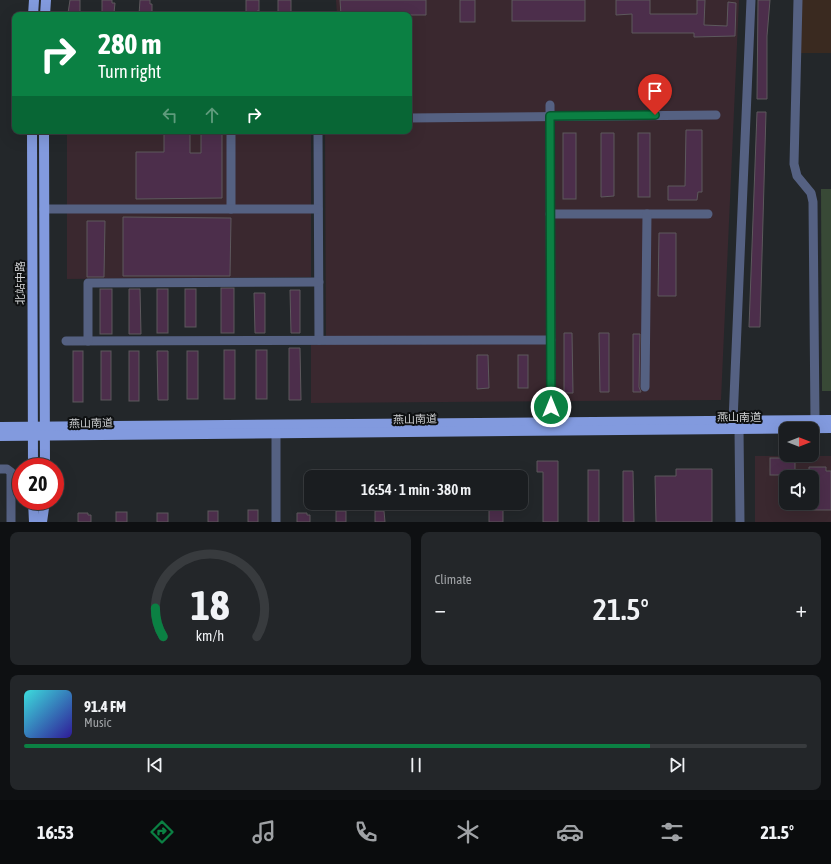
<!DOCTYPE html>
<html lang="en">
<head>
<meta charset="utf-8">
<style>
  :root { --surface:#1a1d20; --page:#232629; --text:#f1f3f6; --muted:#9fa2a5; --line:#383b3e; --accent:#0b8043 }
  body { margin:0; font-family:"Asap Condensed","Noto Sans SC",sans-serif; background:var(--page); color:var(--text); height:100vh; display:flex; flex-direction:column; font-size:15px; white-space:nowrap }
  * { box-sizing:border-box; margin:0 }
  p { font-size:13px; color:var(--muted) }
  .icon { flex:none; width:22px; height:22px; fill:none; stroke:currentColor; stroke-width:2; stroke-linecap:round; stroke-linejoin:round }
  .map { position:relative; height:522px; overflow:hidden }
  .sheet { display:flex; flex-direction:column; gap:10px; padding:10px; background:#0e1012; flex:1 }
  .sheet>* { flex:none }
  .top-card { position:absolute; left:12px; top:12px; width:400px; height:122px; border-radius:8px; box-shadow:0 4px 16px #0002,0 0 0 1px var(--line); background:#0b8043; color:#fff; overflow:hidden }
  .needle { width:26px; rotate:90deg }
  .tools { position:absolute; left:779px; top:422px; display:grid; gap:8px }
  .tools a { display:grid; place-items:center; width:40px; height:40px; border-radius:8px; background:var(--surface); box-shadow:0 4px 16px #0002,0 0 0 1px var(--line); font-size:20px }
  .speed { position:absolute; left:12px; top:458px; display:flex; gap:8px; font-size:20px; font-weight:700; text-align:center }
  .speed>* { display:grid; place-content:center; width:52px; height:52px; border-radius:50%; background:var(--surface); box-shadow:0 4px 16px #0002,0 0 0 1px var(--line); line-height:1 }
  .speed .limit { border:6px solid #d22; background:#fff; color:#111 }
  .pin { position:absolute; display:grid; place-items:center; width:34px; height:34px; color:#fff; margin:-41px -17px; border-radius:50% 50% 50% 0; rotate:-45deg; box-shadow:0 0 4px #0007 }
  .pin .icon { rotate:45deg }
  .me { position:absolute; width:44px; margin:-22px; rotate:0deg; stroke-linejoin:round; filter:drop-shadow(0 0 3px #0008) }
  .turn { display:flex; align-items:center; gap:14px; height:84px; padding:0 20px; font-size:18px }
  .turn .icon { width:52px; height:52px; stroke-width:2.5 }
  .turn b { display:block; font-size:28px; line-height:34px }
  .lanes { display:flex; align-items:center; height:38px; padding:0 20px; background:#0003; justify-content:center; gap:20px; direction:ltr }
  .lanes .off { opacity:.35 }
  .big { font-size:30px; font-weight:600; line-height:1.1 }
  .sheet .tile { flex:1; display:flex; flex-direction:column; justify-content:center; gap:6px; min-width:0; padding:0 14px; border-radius:8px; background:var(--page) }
  .sheet .dial { align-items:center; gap:0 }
  .dial svg { height:104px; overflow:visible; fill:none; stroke:var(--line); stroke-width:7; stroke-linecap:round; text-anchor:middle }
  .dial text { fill:var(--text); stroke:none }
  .song { display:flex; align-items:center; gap:12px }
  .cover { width:48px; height:48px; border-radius:6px; background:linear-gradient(135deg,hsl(180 70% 55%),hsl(250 70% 35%)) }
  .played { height:4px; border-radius:2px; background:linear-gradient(90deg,var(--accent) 80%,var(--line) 80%) }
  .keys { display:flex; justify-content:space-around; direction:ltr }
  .heat { display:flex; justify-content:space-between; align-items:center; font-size:22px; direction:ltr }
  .sheet .tiles { flex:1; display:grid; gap:10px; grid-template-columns:1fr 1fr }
  .tile:last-child { grid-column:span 2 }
  .trip { position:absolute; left:304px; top:470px; width:224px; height:40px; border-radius:8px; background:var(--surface); box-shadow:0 4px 16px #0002,0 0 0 1px var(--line); font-weight:600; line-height:40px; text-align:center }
  .dock { display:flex; height:64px; justify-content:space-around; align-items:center; background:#0a0c0d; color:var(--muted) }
  .dock .icon { width:28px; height:28px }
  .dock .selected { color:var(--accent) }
  .dock b { font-size:18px; color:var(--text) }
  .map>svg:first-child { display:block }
  .commercial { fill:#3a282f; fill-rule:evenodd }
  .education { fill:#3a2a20 }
  .green { fill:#384936 }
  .building { fill:#4c2e4b; stroke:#5d595d }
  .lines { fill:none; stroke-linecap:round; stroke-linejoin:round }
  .minor { stroke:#556182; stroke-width:9 }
  .major { stroke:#829ade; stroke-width:10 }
  .route-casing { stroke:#07532c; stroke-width:10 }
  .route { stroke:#0b8043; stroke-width:7 }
  .labels { text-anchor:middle; stroke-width:4; stroke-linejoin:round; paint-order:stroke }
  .street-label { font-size:11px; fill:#d1d3d5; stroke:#0e1011 }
</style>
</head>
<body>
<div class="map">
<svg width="831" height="522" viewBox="0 0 831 522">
  <rect width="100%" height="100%" fill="#23272a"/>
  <g class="commercial">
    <path d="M336,0H739L721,400L311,403V345H326L325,131H409V15H337Z"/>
    <path d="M67,131H311V277L67,279Z"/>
    <path d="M755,456H831V522H755ZM786,477H812V503H786Z"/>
  </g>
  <path class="education" d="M802,0H831V53H800Z"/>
  <path class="green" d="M821,189H831V391H822Z"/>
  <g class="building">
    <path d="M70,0H80V15L68,13Z"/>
    <path d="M102,0H112V3H115L114,13L102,15Z"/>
    <path d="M140,0H150V4H152V15H139Z"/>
    <path d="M246,0H259V11H257V13H246Z"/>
    <rect x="278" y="0" width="13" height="15"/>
    <path d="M340,0H426V15H341Z"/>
    <rect x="460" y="0" width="15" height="22"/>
    <rect x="512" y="0" width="73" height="21"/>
    <path d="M616,0H650V14H697V0H705L704,25L727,26L728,2L736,3L735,36L694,37V33H632V14L616,15Z"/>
    <path d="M758,0H770L767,36V99H757Z"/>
    <path d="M757,112H766L760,327H749Z"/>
    <path d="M686,130H702V192H698L697,200H668V186H685Z"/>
    <path d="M164,131H190V153H201V131H222V198L136,199V152H164Z"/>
    <rect x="563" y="133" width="13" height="66"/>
    <path d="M601,133H614V196L601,197Z"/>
    <rect x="638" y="133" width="12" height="64"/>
    <path d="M123,217L231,218L230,276H123Z"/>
    <path d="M87,221H105L104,277H87Z"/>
    <path d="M659,233H676V296H658Z"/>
    <rect x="221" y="288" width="13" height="45"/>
    <rect x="100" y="289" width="12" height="45"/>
    <path d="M129,289H140L141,334H129Z"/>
    <rect x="157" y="289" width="11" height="44"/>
    <rect x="185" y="289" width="11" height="38"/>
    <path d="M290,290H300V333H291Z"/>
    <path d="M254,293H265V333H255Z"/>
    <path d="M564,333H572L573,393H564Z"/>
    <path d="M599,333H609V392H600Z"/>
    <path d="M633,334H640L639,387L641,392H633Z"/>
    <path d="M289,348H300L301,400H289Z"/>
    <rect x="224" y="350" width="11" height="49"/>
    <rect x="256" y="350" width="11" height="49"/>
    <rect x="73" y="351" width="10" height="51"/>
    <rect x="101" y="351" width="10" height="49"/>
    <rect x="129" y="351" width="10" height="50"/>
    <path d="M157,351H168V400H158Z"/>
    <rect x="187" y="351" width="11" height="48"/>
    <path d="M477,355H488L489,388L477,389Z"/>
    <rect x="518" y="355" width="10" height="33"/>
    <rect x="770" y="458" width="25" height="17"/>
    <path d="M537,461H558V522H543V472H537Z"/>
    <path d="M809,467H826V471H831V510H809V503H812V477H809Z"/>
    <path d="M676,469H712V522H656L655,476H676Z"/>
    <rect x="588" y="470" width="11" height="52"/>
    <path d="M623,471H633L634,522H623Z"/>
    <rect x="489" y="503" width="14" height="19"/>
    <rect x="248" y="510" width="10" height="12"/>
    <rect x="208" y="511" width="10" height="11"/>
    <rect x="336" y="511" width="10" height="11"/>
    <path d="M375,511H384L385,522H375Z"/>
    <rect x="116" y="512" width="11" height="10"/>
    <path d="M78,513H88V515H91V522H78Z"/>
    <rect x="157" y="513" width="11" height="9"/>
    <path d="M297,513H307V515H310V522H297Z"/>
  </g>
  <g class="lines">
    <g class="minor">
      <path d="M798,0L794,164L797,176L811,193L813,202L815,420"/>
      <path d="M550,105L551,422"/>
      <path d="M409,118L716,115"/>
      <path d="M231,131V209"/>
      <path d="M318,131L319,340"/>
      <path d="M44,209H318"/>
      <path d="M550,214H708"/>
      <path d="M66,341L551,340"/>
      <path d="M88,341V283L319,282"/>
      <path d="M645,387L647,214"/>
      <path d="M733,421L751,0"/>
      <path d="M739,429L740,522"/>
      <path d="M0,469H7L11,472V522"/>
      <path d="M276,522V433"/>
    </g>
    <g class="major">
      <path d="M33,15L34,0"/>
      <path d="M45,15L46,0"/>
      <path d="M32,131L33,467"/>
      <path d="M44,131L45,467"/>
      <path d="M0,427L831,420"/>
      <path d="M0,436L831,428"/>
      <path d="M33,501L34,522"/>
      <path d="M42,522L45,501"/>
    </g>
  </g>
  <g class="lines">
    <defs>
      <path id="route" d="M551,407L550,116L655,115"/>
    </defs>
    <use href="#route" class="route-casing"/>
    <use href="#route" class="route"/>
  </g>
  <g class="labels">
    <g class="street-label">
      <text transform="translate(20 283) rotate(-90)" y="4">北站中路</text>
      <text x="739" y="421">燕山南道</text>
      <text transform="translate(415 419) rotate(-1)" y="4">燕山南道</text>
      <text transform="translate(91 423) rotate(-1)" y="4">燕山南道</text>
    </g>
  </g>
</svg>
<div class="tools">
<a><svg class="needle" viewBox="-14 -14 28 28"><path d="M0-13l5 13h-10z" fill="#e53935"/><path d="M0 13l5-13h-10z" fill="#9fa2a5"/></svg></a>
<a><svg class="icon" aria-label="sound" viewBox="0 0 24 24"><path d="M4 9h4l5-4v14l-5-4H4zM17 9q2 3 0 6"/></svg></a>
</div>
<div class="speed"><div class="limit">20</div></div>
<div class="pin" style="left:655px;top:115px;background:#d93025"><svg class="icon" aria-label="arrive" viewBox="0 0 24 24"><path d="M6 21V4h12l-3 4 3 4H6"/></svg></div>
<svg class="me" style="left:551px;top:407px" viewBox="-20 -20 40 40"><circle r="17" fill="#0b8043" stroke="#fff" stroke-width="3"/><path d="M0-11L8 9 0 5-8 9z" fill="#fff"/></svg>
<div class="trip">16:54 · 1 min · 380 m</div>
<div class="top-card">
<div class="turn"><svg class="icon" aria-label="right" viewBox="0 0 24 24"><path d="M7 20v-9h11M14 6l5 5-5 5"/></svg><div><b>280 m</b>Turn right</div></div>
<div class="lanes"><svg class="icon off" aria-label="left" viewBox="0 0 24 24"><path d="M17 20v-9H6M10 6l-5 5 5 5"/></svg><svg class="icon off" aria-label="ahead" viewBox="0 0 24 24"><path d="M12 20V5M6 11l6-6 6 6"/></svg><svg class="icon" aria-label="right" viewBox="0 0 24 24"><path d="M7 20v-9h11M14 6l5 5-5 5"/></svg></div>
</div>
</div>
<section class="sheet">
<div class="tiles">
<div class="tile dial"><svg viewBox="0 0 100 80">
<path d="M14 69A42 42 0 1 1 86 69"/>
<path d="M14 69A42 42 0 0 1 8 47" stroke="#0b8043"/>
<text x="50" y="56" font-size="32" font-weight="700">18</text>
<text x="50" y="72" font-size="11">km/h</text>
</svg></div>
<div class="tile"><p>Climate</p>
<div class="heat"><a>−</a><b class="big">21.5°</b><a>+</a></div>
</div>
<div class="tile">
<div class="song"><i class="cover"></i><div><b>91.4 FM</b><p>Music</p></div></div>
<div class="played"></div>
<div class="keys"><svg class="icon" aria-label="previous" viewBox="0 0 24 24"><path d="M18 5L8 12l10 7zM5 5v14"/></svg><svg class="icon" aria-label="pause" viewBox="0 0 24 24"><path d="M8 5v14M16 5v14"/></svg><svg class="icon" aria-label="next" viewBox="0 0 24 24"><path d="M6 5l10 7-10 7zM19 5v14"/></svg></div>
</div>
</div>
</section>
<nav class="dock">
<b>16:53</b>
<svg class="icon selected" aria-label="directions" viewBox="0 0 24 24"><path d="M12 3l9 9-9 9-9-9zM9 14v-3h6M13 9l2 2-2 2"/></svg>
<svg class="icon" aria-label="music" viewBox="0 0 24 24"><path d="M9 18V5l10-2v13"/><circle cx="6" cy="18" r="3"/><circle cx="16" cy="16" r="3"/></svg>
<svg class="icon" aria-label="phone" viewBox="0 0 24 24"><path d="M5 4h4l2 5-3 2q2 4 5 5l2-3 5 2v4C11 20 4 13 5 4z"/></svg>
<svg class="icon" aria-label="climate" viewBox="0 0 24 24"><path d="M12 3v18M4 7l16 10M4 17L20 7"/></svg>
<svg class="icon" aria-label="car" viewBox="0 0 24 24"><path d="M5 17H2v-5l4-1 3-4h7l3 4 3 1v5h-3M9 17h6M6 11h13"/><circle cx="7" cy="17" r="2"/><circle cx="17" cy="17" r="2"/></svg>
<svg class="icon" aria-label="filters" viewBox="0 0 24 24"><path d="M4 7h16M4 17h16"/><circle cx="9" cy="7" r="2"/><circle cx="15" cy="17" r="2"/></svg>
<b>21.5°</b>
</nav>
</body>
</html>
